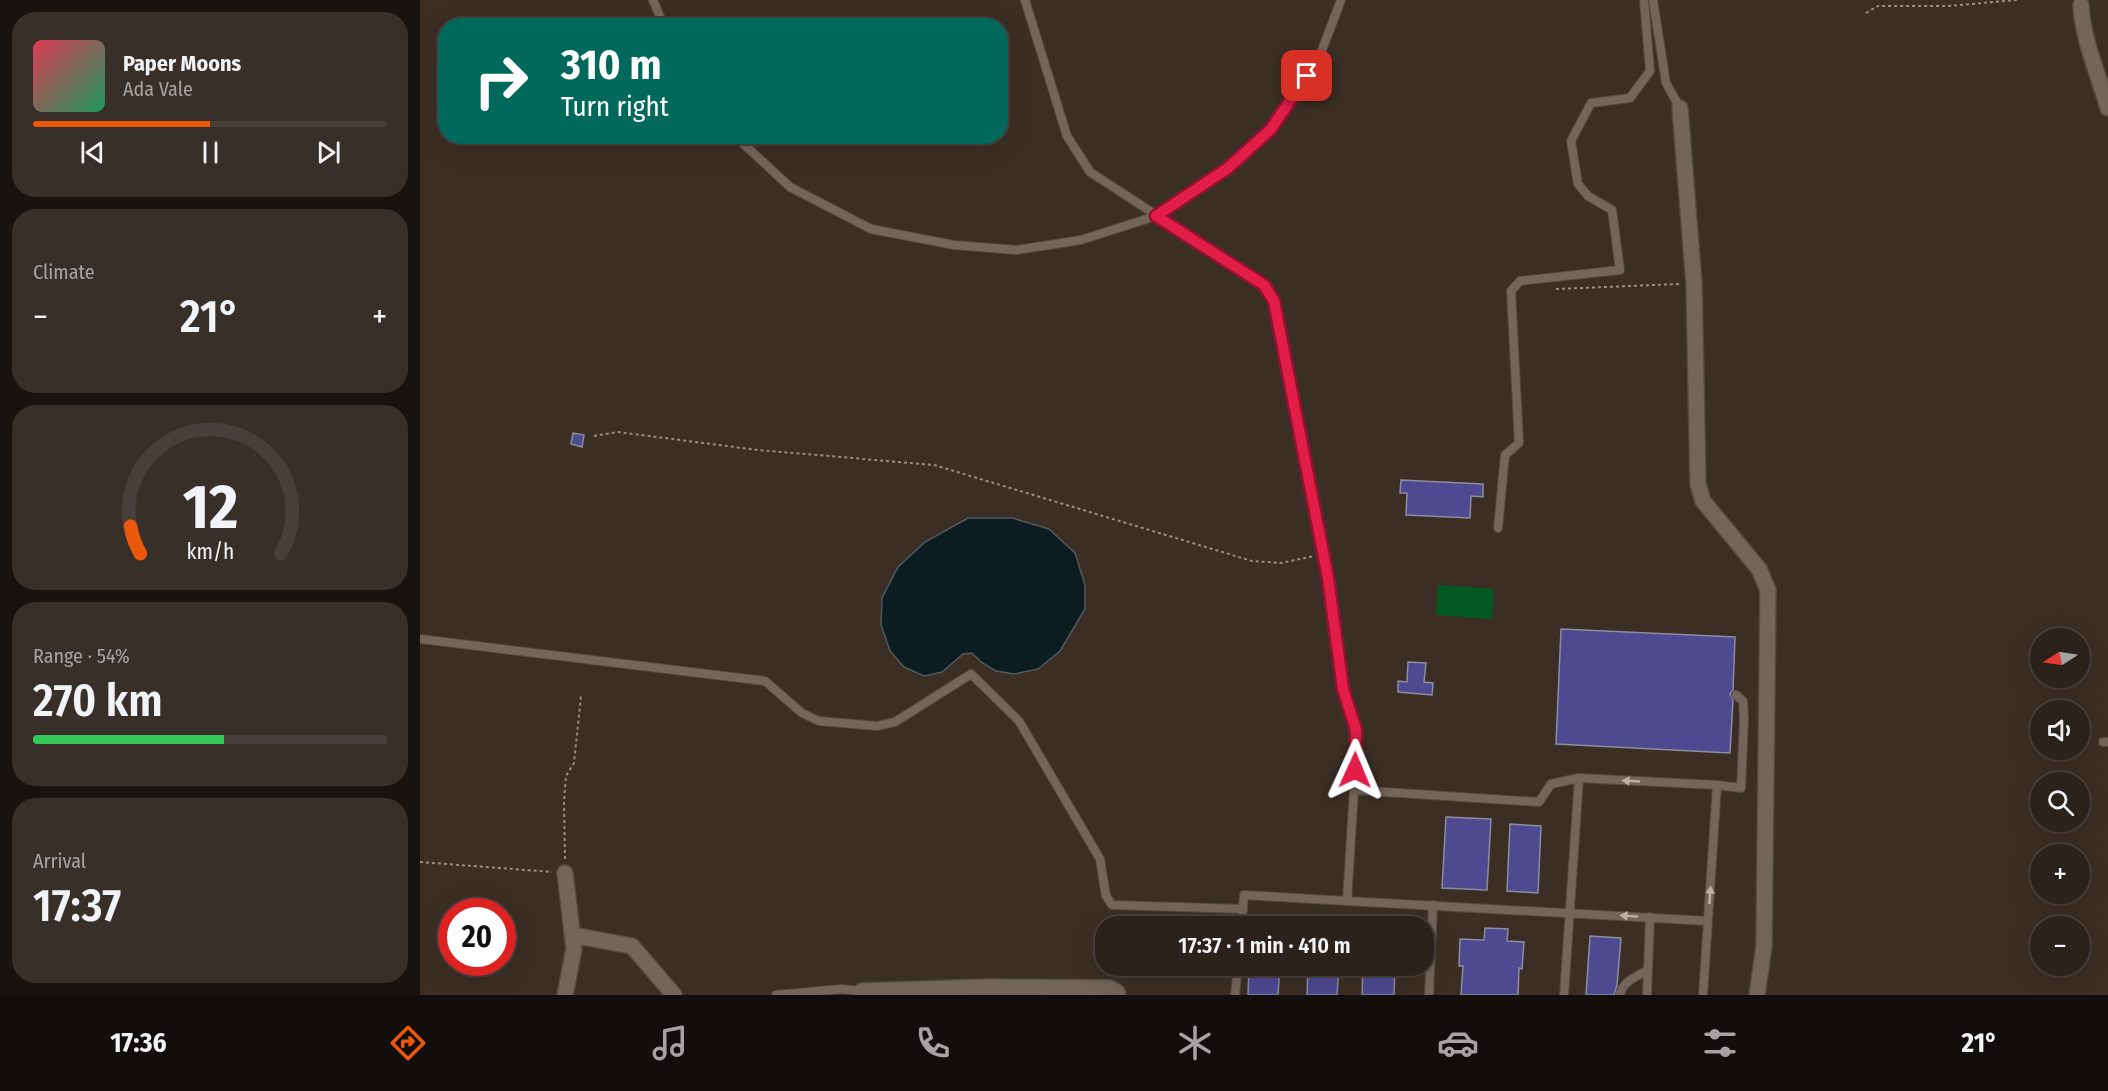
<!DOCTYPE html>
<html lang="en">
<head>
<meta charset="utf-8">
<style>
  :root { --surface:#2c221c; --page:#382f29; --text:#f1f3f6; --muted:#a6a4a3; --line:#483f3b; --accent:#ea580c }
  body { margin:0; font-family:"Fira Sans Condensed",sans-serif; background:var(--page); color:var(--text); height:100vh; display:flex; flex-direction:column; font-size:22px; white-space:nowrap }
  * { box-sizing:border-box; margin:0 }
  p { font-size:20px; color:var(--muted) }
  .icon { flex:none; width:33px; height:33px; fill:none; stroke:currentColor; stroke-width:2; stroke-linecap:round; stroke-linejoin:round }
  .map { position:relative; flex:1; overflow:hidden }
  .sheet { display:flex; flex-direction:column; gap:12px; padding:12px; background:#18130f; width:420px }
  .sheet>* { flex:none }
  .top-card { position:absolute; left:18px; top:18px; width:570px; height:126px; border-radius:24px; box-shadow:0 6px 24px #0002,0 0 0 2px var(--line); background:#00695c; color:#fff; overflow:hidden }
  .needle { width:39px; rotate:258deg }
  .fabs { position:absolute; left:1610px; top:628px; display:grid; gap:12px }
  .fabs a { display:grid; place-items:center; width:60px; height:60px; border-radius:50%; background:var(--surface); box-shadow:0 6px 24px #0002,0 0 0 2px var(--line); font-size:30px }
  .speed { position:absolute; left:18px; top:898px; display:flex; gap:12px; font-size:30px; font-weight:700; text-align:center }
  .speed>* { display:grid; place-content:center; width:78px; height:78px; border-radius:50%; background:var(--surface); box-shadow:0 6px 24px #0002,0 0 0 2px var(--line); line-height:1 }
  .speed .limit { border:9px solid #d22; background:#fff; color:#111 }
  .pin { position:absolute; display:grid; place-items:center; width:51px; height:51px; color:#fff; margin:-26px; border-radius:12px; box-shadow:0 3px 9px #0006 }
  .me { position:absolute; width:66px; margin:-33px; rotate:1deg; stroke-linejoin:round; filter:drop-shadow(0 0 4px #0008) }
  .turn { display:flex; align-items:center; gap:21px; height:126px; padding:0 24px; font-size:27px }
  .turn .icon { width:78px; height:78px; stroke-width:2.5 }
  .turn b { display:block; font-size:42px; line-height:51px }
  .big { font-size:45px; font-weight:600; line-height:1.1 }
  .sheet .widget { flex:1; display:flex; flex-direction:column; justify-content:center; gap:9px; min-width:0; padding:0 21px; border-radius:24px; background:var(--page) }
  .sheet .dial { align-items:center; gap:0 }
  .dial svg { height:156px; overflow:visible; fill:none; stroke:var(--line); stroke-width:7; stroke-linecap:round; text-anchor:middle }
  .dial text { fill:var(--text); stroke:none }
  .song { display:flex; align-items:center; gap:18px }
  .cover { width:72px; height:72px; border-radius:9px; background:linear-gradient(135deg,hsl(350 70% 55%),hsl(150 70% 35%)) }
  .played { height:6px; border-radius:3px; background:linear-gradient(90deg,var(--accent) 50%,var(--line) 50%) }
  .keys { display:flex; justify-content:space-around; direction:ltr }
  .heat { display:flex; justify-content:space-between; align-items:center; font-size:33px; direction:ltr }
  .charge { height:9px; border-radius:4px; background:linear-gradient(90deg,#34c759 54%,var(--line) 0) }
  .trip { position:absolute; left:675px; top:916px; width:339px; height:60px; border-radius:24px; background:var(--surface); box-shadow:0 6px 24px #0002,0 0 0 2px var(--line); font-weight:600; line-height:60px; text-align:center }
  .tabs { display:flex; height:96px; justify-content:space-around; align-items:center; background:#120e0b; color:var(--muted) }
  .tabs .icon { width:42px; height:42px }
  .tabs .selected { color:var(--accent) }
  .tabs b { font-size:27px; color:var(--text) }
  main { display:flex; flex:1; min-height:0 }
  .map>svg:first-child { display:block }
  .green { fill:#035922 }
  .water { fill:#0c1c20; stroke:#525b5c; stroke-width:1.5 }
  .building { fill:#4f4992; stroke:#8c8d9d; stroke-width:1.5 }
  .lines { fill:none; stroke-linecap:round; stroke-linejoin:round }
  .lane-casing { stroke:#544a43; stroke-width:10 }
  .street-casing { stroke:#544a43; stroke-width:18 }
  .path { stroke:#988d86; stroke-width:2; stroke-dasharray:3 3; stroke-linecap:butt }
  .lane { stroke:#74655c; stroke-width:8 }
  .street { stroke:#74655c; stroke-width:15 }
  .oneway { fill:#bcb0aa }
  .route-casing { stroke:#92132f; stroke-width:15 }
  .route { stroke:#e11d48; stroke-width:10 }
</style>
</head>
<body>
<main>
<section class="sheet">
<div class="widget">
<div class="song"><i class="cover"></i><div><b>Paper Moons</b><p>Ada Vale</p></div></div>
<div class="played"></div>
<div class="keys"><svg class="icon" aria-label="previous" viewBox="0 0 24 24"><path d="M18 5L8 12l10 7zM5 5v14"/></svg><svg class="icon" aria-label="pause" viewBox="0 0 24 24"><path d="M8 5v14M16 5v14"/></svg><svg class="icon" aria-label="next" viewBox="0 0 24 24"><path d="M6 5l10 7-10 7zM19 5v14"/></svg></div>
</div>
<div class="widget"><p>Climate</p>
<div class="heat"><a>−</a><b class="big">21°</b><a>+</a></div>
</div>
<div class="widget dial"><svg viewBox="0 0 100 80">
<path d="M14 69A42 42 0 1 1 86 69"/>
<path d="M14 69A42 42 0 0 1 9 55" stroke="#ea580c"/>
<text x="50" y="56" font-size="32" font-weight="700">12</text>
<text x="50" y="72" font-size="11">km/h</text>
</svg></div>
<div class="widget"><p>Range · 54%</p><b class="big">270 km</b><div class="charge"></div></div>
<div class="widget"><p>Arrival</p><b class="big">17:37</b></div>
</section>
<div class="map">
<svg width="1688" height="995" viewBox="0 0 1688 995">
  <rect width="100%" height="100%" fill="#3b2e25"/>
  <path class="green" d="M1018,585L1074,589L1072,619L1016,615Z"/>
  <path class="water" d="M548,518H592L629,529L655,553L665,585V609L640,651L618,669L594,674L576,671L561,662L552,653L543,654L522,672L504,676L484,667L470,651L461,625L462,598L478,567L505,542Z"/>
  <g class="building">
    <path d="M153,433L164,435L162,447L151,444Z"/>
    <path d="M981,480L1063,484V497L1051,496L1050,518L986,515L987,493H980Z"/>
    <path d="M1141,629L1315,637L1313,690L1310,694L1313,700L1310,753L1136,744Z"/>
    <path d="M988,662L1006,663L1004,682L1013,683L1012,695L978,692V681L987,682Z"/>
    <path d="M1026,817L1071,819L1067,890L1022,888Z"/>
    <path d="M1090,824L1121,826L1118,893L1087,891Z"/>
    <path d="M1065,928L1088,929L1087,941L1104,942L1102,969L1099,968L1098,995H1041L1043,966H1039L1040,939L1064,940Z"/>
    <path d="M1170,936L1201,938L1197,985L1194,995H1166Z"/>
    <path d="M829,966H860L858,995H828Z"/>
    <path d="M888,966H919L917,995H887Z"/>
    <path d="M943,966H975L974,995H942Z"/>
  </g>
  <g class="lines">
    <defs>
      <g id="lane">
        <path d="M233,0L244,26"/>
        <path d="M605,0L647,136L670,172L844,285L854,301L908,578L923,689L936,730L934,790"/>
        <path d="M1233,0L1246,83L1260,108"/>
        <path d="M315,136L370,187L451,229L534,245L596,250L661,240L736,216L808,168L851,129L899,58L921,0"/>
        <path d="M1078,528L1085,455L1099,443L1091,291L1100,281L1200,270L1192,210L1168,196L1158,184L1151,141L1171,103L1210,98L1230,71L1224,0"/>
        <path d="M0,639L345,681L382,713L399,721L457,726L475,722L551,674L599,721L680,859L686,896L692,905L823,909"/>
        <path d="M1683,742H1688"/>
        <path d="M1297,785L1321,788L1324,719L1323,701L1316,695"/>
        <path d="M821,927L824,895L927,901"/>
        <path d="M356,995L421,989L442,991V994"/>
        <path d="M815,995L818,966"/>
        <path d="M1009,995L1013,905"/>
        <path d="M1144,995L1159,778"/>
        <path d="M1200,995C1202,982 1217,976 1228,970"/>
        <path d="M1227,995L1230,917"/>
        <path d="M1283,995L1297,785L1159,778L1131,784L1119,802L934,790L927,901L1288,921"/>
      </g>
      <g id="street">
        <path d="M1661,5C1662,37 1679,77 1688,108"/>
        <path d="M1260,108L1274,284L1278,484L1283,501L1339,569L1348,590L1344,946L1337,995"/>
        <path d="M145,873L154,949L145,995"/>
        <path d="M152,935L212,946L254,995"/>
        <path d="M442,991L567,987L690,988L697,992L698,995"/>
      </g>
    </defs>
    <use href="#lane" class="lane-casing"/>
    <use href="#street" class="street-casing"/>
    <g class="path">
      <path d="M1446,13L1458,6H1528L1597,0"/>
      <path d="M1136,289L1259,284"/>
      <path d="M174,436L198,432L338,450L514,465L832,561L861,563L894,556"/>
      <path d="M145,859L144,801L146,776L154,763L161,696"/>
      <path d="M0,862L132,872"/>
    </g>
    <use href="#lane" class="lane"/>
    <use href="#street" class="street"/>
  </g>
  <defs><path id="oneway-solid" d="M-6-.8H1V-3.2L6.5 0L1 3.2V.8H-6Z" transform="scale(1.5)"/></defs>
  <g class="oneway">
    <use href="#oneway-solid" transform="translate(1211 781) rotate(-177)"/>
    <use href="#oneway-solid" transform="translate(1290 895) rotate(-86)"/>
    <use href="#oneway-solid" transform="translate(1209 916) rotate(-176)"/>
  </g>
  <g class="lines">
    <defs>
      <path id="route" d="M887,76L851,129L808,168L736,216L844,285L854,301L908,578L923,689L936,730L935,770"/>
    </defs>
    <use href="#route" class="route-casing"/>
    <use href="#route" class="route"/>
  </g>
</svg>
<div class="fabs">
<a><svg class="needle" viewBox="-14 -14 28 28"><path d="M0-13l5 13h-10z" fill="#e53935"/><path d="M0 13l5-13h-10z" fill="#a6a4a3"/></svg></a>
<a><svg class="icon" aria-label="sound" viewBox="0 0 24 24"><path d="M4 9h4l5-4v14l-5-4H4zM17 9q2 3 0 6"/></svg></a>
<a><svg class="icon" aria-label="search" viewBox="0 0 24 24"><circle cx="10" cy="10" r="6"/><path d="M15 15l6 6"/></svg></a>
<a>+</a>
<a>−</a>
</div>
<div class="speed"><div class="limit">20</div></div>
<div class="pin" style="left:887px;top:76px;background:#d93025"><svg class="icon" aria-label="arrive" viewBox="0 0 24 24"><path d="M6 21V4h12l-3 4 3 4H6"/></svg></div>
<svg class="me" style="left:935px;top:770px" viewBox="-20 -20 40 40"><path d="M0-17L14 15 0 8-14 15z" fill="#e11d48" stroke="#fff" stroke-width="4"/></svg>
<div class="trip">17:37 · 1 min · 410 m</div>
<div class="top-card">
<div class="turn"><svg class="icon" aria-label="right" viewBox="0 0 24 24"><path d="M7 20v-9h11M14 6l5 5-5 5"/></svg><div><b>310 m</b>Turn right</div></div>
</div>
</div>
</main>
<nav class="tabs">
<b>17:36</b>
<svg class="icon selected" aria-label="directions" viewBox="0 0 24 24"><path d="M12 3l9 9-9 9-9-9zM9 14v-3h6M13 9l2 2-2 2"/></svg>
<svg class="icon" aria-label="music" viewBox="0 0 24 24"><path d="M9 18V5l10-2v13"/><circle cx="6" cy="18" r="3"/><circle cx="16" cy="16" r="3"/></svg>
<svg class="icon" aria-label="phone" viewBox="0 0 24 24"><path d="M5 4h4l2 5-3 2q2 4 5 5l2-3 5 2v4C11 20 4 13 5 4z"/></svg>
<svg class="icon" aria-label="climate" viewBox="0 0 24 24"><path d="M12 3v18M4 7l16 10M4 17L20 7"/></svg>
<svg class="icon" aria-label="car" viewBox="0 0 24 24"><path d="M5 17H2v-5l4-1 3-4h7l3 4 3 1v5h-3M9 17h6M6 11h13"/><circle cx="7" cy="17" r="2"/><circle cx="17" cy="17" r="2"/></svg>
<svg class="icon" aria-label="filters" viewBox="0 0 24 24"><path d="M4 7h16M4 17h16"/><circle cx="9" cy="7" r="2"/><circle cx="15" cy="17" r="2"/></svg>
<b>21°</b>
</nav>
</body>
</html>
